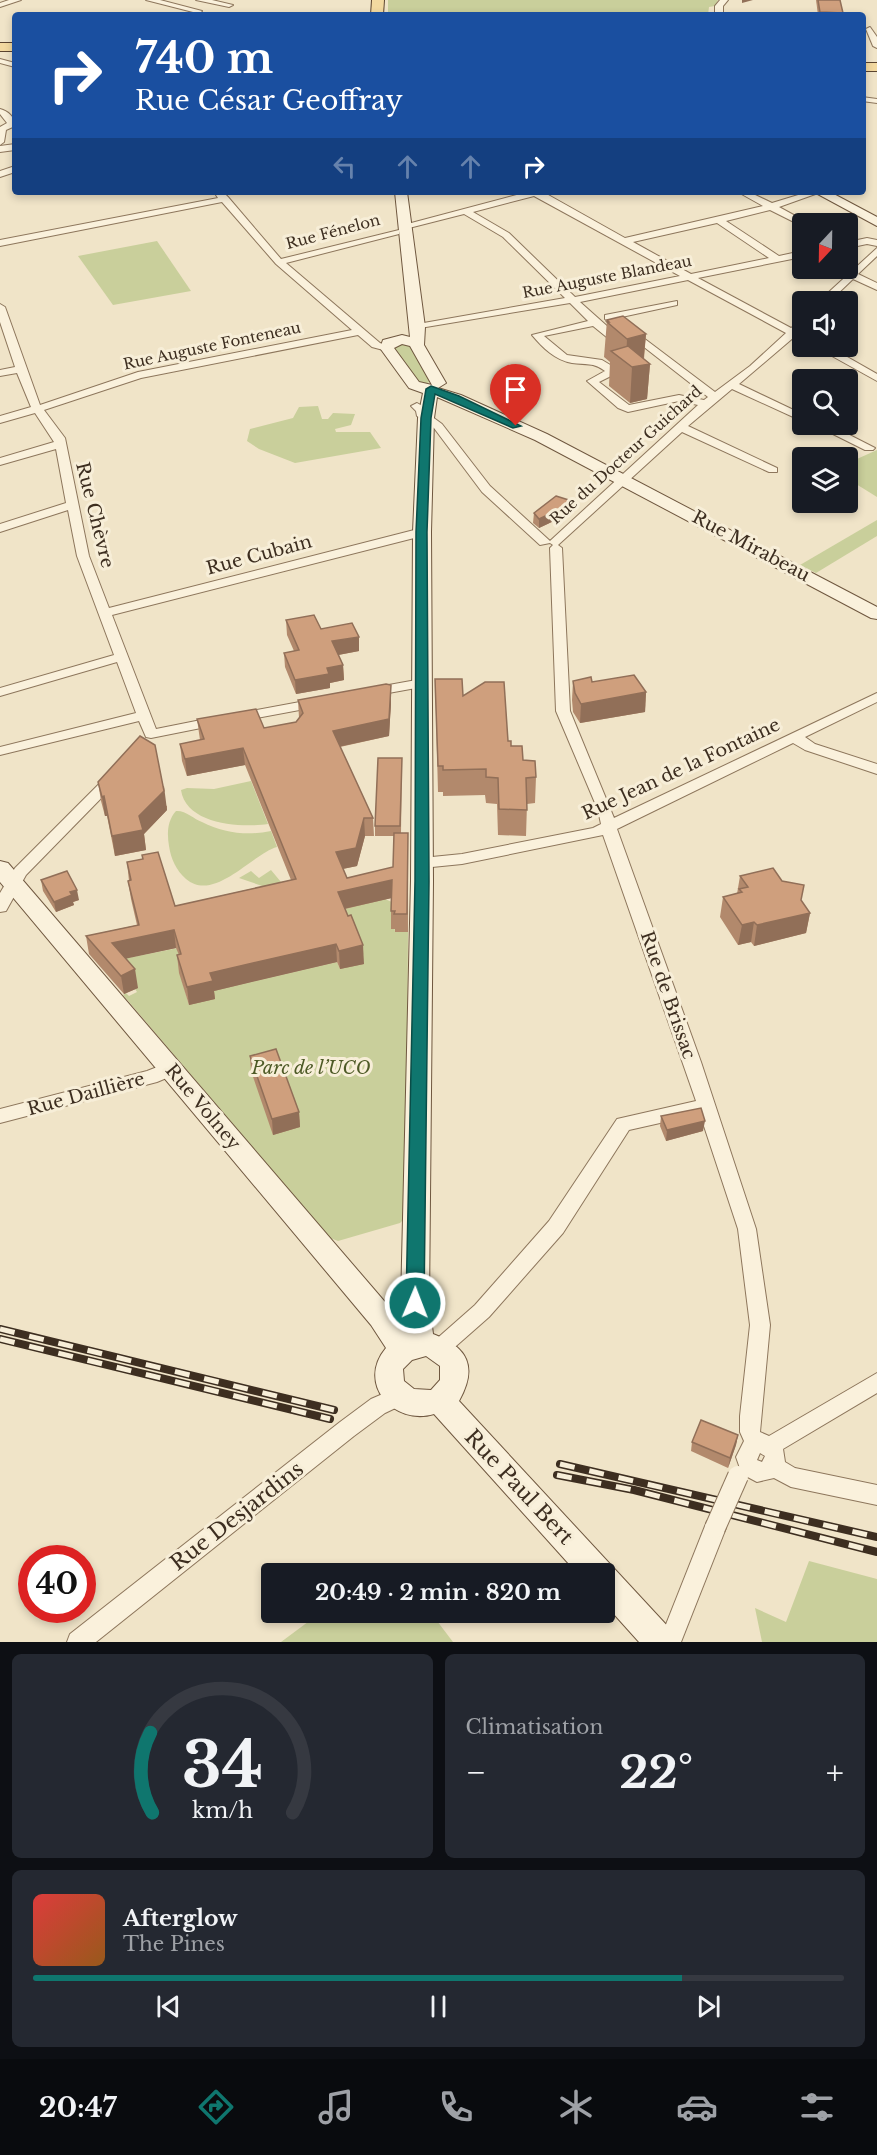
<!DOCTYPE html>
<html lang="fr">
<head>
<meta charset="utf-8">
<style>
  :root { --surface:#171b24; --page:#242831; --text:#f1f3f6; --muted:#9ea1a6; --line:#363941; --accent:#0f766e }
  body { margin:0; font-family:"Libre Baskerville",serif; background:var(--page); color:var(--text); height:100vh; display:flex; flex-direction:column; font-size:22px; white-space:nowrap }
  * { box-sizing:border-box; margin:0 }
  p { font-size:20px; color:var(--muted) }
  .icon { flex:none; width:33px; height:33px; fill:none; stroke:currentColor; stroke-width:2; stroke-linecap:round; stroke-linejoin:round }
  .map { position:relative; height:1642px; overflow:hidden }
  .sheet { display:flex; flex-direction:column; gap:12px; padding:12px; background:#0d0f14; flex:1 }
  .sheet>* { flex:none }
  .top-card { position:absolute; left:12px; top:12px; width:854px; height:183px; border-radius:6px; box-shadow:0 3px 9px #0003; background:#1a4fa0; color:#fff; overflow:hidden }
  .needle { width:39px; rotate:202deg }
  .fabs { position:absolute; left:792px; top:213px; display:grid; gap:12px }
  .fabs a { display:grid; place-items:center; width:66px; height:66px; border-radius:6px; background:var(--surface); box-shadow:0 3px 9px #0003; font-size:30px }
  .speed { position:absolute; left:18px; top:1545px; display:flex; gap:12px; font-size:30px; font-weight:700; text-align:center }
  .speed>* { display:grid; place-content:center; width:78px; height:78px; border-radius:50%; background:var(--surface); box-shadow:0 3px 9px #0003; line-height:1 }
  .speed .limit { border:9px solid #d22; background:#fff; color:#111 }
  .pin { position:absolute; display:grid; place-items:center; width:51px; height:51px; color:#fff; margin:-62px -26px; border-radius:50% 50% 50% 0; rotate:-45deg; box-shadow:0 0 6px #0007 }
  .pin .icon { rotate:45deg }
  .me { position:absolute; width:66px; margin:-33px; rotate:1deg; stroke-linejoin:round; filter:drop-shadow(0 0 4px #0008) }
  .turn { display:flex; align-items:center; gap:21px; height:126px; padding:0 24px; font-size:27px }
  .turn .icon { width:78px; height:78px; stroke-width:2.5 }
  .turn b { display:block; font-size:42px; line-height:51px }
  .lanes { display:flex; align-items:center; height:57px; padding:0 24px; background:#0003; justify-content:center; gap:30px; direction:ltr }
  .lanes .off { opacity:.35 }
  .big { font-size:45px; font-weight:700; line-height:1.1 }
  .sheet .widget { flex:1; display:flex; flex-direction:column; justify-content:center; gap:9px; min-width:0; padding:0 21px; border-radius:9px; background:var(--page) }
  .sheet .dial { align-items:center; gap:0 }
  .dial svg { height:156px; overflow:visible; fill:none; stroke:var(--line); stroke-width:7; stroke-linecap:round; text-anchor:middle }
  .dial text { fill:var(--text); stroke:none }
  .song { display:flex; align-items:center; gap:18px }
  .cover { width:72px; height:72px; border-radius:9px; background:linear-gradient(135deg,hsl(0 70% 55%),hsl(30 70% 35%)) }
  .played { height:6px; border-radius:3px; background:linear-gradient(90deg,var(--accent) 80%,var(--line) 80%) }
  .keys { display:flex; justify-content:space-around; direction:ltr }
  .heat { display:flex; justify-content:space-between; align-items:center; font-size:33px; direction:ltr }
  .sheet .tiles { flex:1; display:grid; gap:12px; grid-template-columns:1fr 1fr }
  .widget:last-child { grid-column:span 2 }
  .trip { position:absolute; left:261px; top:1563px; width:354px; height:60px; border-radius:6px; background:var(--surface); box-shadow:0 3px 9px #0003; font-weight:700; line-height:60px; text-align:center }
  .tabs { display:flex; height:96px; justify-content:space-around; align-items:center; background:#090b0e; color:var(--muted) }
  .tabs .icon { width:42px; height:42px }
  .tabs .on { color:var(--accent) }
  .tabs b { font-size:27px; color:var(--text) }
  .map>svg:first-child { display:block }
  .green { fill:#c9cf9b }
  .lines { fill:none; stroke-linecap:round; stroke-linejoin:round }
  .street-casing { stroke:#8d765c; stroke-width:2 }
  .secondary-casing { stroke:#6f573f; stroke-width:2 }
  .primary-casing { stroke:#5b4430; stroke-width:2 }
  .street { fill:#faf1dc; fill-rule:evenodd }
  .secondary { fill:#faf1dc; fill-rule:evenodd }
  .primary { fill:#f3d9a0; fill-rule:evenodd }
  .rail-casing { stroke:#3d2e20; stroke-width:8 }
  .rail { stroke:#f7eed8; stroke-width:5; stroke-dasharray:15; stroke-linecap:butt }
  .street-bridge-casing { stroke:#8d765c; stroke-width:22; stroke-linecap:butt }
  .street-bridge { stroke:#faf1dc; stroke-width:20 }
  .wall { fill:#b2896c }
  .shaded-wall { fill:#916f58 }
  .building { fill:#cf9f7d; stroke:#916f58; stroke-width:1.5 }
  .route { fill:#0f766e; stroke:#0a4d48; stroke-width:1.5 }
  .labels { text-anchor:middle; stroke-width:6; stroke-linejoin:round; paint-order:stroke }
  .far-street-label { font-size:15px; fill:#3d2e20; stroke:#f7eed8 }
  .street-label { font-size:18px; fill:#3d2e20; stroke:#f7eed8 }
  .park-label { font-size:18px; font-style:italic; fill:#4d5a26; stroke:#f7eed8 }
  .near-street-label { font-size:21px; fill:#3d2e20; stroke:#f7eed8 }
</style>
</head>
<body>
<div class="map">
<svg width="877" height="1642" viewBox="0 0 877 1642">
  <rect width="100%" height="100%" fill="#f0e4c8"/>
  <g class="green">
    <path d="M388,0H718L715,6L709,7L708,15H388Z"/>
    <path d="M157,241L191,291L113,305L78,256Z"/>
    <path d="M395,343L412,344L430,382L424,384L418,382L393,347Z"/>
    <path d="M318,406L322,419H328L333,413L355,414L351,425L335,429L336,432H370L381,448L295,463L259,449L247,441L250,429L293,418L299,407Z"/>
    <path d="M877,450V497L848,479V463Z"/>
    <path d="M877,520V536L816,573L800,565Z"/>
    <path d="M251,781L268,824C242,828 186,825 181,790L187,788L214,789Z"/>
    <path d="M176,811C185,810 194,819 202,822C224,833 247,836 271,831L277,847C252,854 214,903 186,879C176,870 171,859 169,846C167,834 167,821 176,811Z"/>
    <path d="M271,870L281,882L291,880L293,885L271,889L239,878L251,871L259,878Z"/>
    <path d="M385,899L392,902L395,932H408L406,1217L400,1223L338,1241L330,1238L123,995L126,993L129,996L137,992L135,989L138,987L122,959L178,948L182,962L180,974L189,1005L212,991L337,962L340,969L332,912Z"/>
    <path d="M809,1561L877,1579V1642H762L755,1608L786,1622Z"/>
    <path d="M320,1613H431L453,1642H281Z"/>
  </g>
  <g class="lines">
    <defs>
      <g id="street">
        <path d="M9,0H21L0,7V3Z"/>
        <path d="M146,0H160L202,11L198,15H190L193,12Z"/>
        <path d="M196,0H212L233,5L229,7Z"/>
        <path d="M720,0H728L723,6V15H715V6Z"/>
        <path d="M870,27L877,37V48L873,46L866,29Z"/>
        <path d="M0,59L15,63V67L0,63Z"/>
        <path d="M862,97L877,99V103L862,101Z"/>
        <path d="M0,109C8,111 15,117 15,126L6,130L4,142L0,145V127L7,123L0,114Z"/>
        <path d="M15,144V150L0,152V146Z"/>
        <path d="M15,166V172L0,177V171Z"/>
        <path d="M214,192H223L228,197L281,259L399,230V234L286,263L380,343L392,348L387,351L372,347L358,335L141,378L44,410L65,438L89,556L109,608L422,528L428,532L426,535L112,615L156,729L216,717L221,718L223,721L221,724L151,738L146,737L139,721L0,755V747L136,713L117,662L0,696V688L114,655L77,556L68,510L0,532V524L66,503L56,449L0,465V458L54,442L35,413L0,423V416L31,407L17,373L0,376V370L15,367L0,322V304L5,307L40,405L138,372L352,330L276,264L222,202L0,246V240L218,198Z"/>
        <path d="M528,192H543L625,238L763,206L738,192H749L772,203L808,192H821L779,207L810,224H802V226L770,210L726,221L779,256L802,251V257L698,278L791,328L802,321V329L799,332L802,334V339L793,338L739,384L802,414V421L732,389L688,426L777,468V472H769L682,432L558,545L562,548L570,711L614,818L877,693V702L805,737L815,744L877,764V774L805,750L793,743L617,829L701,1062L756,1229L770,1325L760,1432L769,1436L877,1373V1393L783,1449L785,1462L795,1468L877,1485V1505L791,1487L774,1478L757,1482L742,1474L736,1457L744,1441L740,1432V1416L750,1325L738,1229L700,1114L629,1130L563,1233L489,1317L447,1354L440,1357L433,1354L430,1348L433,1342L475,1305L549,1221L617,1119L696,1101L603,835L462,864L422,868L414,863L422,858L462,854L593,828L601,824L598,810L556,711L550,548L553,545L550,543L540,545L482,492L434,428L417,416L416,411L411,406L417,403L426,408L427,413L442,424L490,486L550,541L698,405L679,401L628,412L618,408L587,381L605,371C594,362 585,365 572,363C555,360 543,348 532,335L588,321L570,303L414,329V325L418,324L565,298L503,237L464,214L405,229L400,226ZM534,196L680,276L575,297L509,233L473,212ZM717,223L769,258L691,274L633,242ZM688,280L786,333L750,366L715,392L617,318L677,305V301L605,315V319L624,335L635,340L708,397L704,400L679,395L629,405L599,382L617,373V369L602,360L567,355L544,336L593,326L609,339H617V335L580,302ZM760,1453L765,1456L762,1462L757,1460Z"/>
        <path d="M867,238L877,240V246L867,244L848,248V242Z"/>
        <path d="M877,248V256L858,274L877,283V290L853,279L829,302H818Z"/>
        <path d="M814,346H828L877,374V381Z"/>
        <path d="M813,424H828L875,448L873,450H865Z"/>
        <path d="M422,679L429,683L427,686L372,696L365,692L372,688Z"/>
        <path d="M316,699L321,700L323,703L321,706L240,721L233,717L240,713Z"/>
        <path d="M112,774L119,779L117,782L26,875L6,911L0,912V893L15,868L107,776Z"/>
        <path d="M170,1062L176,1064L179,1069L176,1074L157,1082L0,1123V1109L147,1071Z"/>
        <path d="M399,1387L406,1389L409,1396L406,1403L385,1413L354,1436L96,1642H67L70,1634L340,1422L371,1399Z"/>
        <path d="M715,1518L723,1521L726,1528L681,1642H659L707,1521Z"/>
      </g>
      <g id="secondary">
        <path d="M395,192H407L425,327L424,345L446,383L438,388L461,395L547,434L877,607V619L871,618L535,440L437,397L434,418L431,532L433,881L429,1303L433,1334C468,1347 478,1367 459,1401L672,1631L677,1642H639L604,1603V1574H578L434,1414C394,1426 356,1384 386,1348L371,1325L0,882V861L8,863L391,1309L404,1328L401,1303L411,881L413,532L418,418L423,393L409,388L380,348L383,340L402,335L410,337ZM402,344L410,346L432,385L419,382L394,348ZM426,1356L440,1366V1380L431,1390L414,1389L404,1381L403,1369L412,1360Z"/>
        <path d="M814,192H830L877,217V226Z"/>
      </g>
      <g id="primary">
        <path d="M372,0H384L383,15H371Z"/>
        <rect x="0" y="43" width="15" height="8"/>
        <rect x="862" y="63" width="15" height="8"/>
      </g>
    </defs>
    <use href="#street" class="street-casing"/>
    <use href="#secondary" class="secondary-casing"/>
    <use href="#primary" class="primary-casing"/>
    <use href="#street" class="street"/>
    <use href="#secondary" class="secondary"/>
    <use href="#primary" class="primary"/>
    <defs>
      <g id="rail">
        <path d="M0,1329L334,1410"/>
        <path d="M0,1339L330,1419"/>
        <path d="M560,1464L877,1537"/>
        <path d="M557,1475L634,1490L877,1552"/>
      </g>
    </defs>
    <use href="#rail" class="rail-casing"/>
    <use href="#rail" class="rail"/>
    <defs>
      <path id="street-bridge" d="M715,1528L738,1476"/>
    </defs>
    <use href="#street-bridge" class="street-bridge-casing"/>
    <use href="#street-bridge" class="street-bridge"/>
  </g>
  <g class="wall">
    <path d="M816,0H840L842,15H818Z"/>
    <path d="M607,320L646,334L644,359L650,364L647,399L630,403L609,386L610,362L604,357Z"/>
    <path d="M575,511L539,528L533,523L534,513Z"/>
    <path d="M286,620L321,629L359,651L338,655L343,665L344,680L330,683V688L296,694L285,667L284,653L294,651L287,635Z"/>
    <path d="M435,679L463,696L508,741L536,777L535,803L527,804L526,836L498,835L497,804L486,803L485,795L443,796V792H438Z"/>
    <path d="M573,681L592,682L646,692L645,712L580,723L573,712L572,700Z"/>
    <path d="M391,685V703L389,736L340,747L373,818L374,836H365L357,866L343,869L347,878L393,867L394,836H375V826L402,758L401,833L408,851V932H395V929H391V898L345,909L364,964L340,969L337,962L255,981L214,991L215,999L189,1005L179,973L177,955H179L176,948L126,958L138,988L124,994L89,954L86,936L137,925L131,899L128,881H129L127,862L175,906L291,880L245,765L187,776L182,761L180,744L200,740L197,719L264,728L296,722L299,718L298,700Z"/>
    <path d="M98,782L167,806V810L144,834L146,850L115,856L107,816H105L101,801Z"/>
    <path d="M740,876L782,881L801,900L810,913L806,933L754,946L751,942L738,945L720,917L723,897L737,894Z"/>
    <path d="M41,880L79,900L73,902L74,905L56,912L43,891Z"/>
    <path d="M250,1056L299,1112L300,1127L273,1135L251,1071Z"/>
    <path d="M661,1116L703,1131L666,1141L660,1126Z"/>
    <path d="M738,1435L736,1445L728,1468L691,1451L692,1442Z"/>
  </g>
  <g class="shaded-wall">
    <path d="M742,0H753L742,3Z"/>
    <path d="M646,334L643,365L650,364L647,399L630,403L632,367L626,362L627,339Z"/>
    <path d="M575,502V511L539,528V519Z"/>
    <path d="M359,637V651L333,656L332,641Z"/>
    <path d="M343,665L344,680L330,683V688L296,694L295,680L327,668Z"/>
    <path d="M391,685V703L389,736L333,748V731Z"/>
    <path d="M646,692L645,712L580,723L581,704Z"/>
    <path d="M243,748L245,765L187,776L185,759Z"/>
    <path d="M164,786L167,810L144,834L146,850L115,856L112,836Z"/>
    <path d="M104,796L107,816H105L102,797Z"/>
    <path d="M364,818L365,836L357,866L337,870L336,852Z"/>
    <path d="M392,880V898L339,910L338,892Z"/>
    <path d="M77,890L79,900L73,902L74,905L56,912L54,902L70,892Z"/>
    <path d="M810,913L806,933L754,946L757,925Z"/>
    <path d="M754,922L751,942L738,945L742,925Z"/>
    <path d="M174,930L176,948L115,961L112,943Z"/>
    <path d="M336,944L337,962L214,991L215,999L189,1005L187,987L210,973Z"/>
    <path d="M363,945L364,964L340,969L339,951Z"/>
    <path d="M135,969L138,988L124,994L121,976Z"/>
    <path d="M299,1112L300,1127L273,1135L272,1119Z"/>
    <path d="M705,1121L703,1131L666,1141L667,1130Z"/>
    <path d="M738,1435L736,1445L728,1468L730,1458Z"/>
  </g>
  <g class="building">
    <path d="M818,0H840L843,13L820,12Z"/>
    <path d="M623,316L646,334L627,339L607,322H609L607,320Z"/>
    <path d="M628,346L650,364L632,367L611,351Z"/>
    <path d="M556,496L575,502L539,519L534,513Z"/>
    <path d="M314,615L321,629L352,623L359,637L332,641L343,665L327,668L329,674L295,680L284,653L299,650L286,620Z"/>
    <path d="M634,675L646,692L581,704L575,693L573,681L591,677L592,682Z"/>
    <path d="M435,679H462L463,696L485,682H504L508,741H511V746H522L523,760L535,761L536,777L526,778L527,810L499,809L498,778L486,777V769L443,770V766H438Z"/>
    <path d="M386,684L391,685L389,719L333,731L373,818H364L356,848L336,852L347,878L393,867L394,833H408L407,914H394L395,911H391L392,880L338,892L348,916L351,915L363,945L339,951L336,944L253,963L210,973L213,981L187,987L177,955L181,954L174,930L112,943L135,969L121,976L86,936L139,925L128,881L131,880L127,862L143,859L142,855L158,852L175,906L296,879L243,748L185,759L180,744L204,739L197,719L256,709L264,728L296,722L303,713L298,700Z"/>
    <path d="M140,736L155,745L164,791L139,816L143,830L112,836L104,796L102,797L98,782Z"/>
    <path d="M378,758H402L400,826H375Z"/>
    <path d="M773,868L782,881L804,885L801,900L810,913L757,925L754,922L742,925L723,897L742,892L739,889L748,887L740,876Z"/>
    <path d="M67,871L77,890L70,892L72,895L54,902L41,880Z"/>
    <path d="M276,1049L299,1112L272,1119L250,1056Z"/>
    <path d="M701,1108L705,1121L667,1130L661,1116Z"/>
    <path d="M701,1420L738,1435L730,1458L692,1442Z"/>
  </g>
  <path class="route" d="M431,386L459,396L521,426L513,428L435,394L431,418L427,532L429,881L424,1303L421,1308L415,1310L409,1308L406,1303L415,881L416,532L421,418L426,389Z"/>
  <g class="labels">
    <g class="far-street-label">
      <text transform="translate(333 232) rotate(-15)" y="5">Rue Fénelon</text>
      <text transform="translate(607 277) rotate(-11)" y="5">Rue Auguste Blandeau</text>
      <text transform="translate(212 346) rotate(-12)" y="5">Rue Auguste Fonteneau</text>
      <text transform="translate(626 455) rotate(-42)" y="5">Rue du Docteur Guichard</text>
    </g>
    <g class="street-label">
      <text transform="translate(95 515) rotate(76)" y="6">Rue Chèvre</text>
      <text transform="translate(751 546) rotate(28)" y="6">Rue Mirabeau</text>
      <text transform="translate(259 555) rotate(-15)" y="6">Rue Cubain</text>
      <text transform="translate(681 769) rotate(-25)" y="6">Rue Jean de la Fontaine</text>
      <text transform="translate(668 995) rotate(71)" y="6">Rue de Brissac</text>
      <text transform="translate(86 1094) rotate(-15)" y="6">Rue Daillière</text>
      <text transform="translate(203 1107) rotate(50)" y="6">Rue Volney</text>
    </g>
    <g class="park-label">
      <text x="311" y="1074">Parc de l’UCO</text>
    </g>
    <g class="near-street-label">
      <text transform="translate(519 1487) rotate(47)" y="7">Rue Paul Bert</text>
      <text transform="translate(237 1516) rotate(-38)" y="7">Rue Desjardins</text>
    </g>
  </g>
</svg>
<div class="fabs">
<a><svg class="needle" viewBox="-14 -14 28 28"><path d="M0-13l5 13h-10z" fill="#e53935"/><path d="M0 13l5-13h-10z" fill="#9ea1a6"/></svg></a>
<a><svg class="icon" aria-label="sound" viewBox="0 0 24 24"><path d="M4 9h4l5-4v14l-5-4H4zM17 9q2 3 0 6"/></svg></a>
<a><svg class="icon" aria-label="search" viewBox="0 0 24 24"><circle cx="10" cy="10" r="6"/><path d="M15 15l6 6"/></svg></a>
<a><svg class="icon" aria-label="layers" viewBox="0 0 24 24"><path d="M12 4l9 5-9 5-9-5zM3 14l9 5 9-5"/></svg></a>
</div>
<div class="speed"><div class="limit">40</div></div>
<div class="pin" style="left:516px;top:426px;background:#d93025"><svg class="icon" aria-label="arrive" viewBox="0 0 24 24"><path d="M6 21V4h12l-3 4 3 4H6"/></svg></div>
<svg class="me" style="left:415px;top:1303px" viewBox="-20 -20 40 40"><circle r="17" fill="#0f766e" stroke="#fff" stroke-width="3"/><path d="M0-11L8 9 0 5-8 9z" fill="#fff"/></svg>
<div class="trip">20:49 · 2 min · 820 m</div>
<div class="top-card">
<div class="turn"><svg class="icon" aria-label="right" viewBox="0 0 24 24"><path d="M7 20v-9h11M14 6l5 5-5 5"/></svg><div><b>740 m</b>Rue César Geoffray</div></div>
<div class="lanes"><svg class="icon off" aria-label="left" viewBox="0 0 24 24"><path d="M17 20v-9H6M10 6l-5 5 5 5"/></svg><svg class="icon off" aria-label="ahead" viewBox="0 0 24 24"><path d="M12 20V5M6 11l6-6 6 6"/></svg><svg class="icon off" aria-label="ahead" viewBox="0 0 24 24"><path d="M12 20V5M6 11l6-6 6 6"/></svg><svg class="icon" aria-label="right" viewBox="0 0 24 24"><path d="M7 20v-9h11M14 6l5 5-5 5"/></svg></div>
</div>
</div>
<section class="sheet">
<div class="tiles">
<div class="widget dial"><svg viewBox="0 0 100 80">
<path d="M14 69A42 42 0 1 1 86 69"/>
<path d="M14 69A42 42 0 0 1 13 28" stroke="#0f766e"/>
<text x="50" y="56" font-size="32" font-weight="700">34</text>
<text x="50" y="72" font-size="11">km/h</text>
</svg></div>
<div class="widget"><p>Climatisation</p>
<div class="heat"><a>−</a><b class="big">22°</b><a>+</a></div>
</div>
<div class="widget">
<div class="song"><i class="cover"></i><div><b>Afterglow</b><p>The Pines</p></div></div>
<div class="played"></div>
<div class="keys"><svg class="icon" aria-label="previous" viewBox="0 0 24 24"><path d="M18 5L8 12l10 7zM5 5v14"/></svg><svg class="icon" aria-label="pause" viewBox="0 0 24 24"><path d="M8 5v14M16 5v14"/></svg><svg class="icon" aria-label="next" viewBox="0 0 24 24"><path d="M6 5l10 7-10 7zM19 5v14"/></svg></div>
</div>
</div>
</section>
<nav class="tabs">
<b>20:47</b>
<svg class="icon on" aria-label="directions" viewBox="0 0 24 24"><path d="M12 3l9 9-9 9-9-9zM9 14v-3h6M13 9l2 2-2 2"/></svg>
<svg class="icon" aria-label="music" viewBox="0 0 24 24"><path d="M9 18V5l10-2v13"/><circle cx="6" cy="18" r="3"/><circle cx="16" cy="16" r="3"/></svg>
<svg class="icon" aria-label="phone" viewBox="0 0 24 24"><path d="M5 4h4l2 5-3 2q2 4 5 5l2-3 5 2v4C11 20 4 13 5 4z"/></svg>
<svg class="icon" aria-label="climate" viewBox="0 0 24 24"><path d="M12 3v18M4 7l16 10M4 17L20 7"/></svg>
<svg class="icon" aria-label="car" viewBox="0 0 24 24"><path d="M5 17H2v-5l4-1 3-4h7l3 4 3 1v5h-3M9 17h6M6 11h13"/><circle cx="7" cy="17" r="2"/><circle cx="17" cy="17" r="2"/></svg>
<svg class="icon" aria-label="filters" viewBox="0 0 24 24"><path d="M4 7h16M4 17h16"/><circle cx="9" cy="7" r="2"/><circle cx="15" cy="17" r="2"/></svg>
</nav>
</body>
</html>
